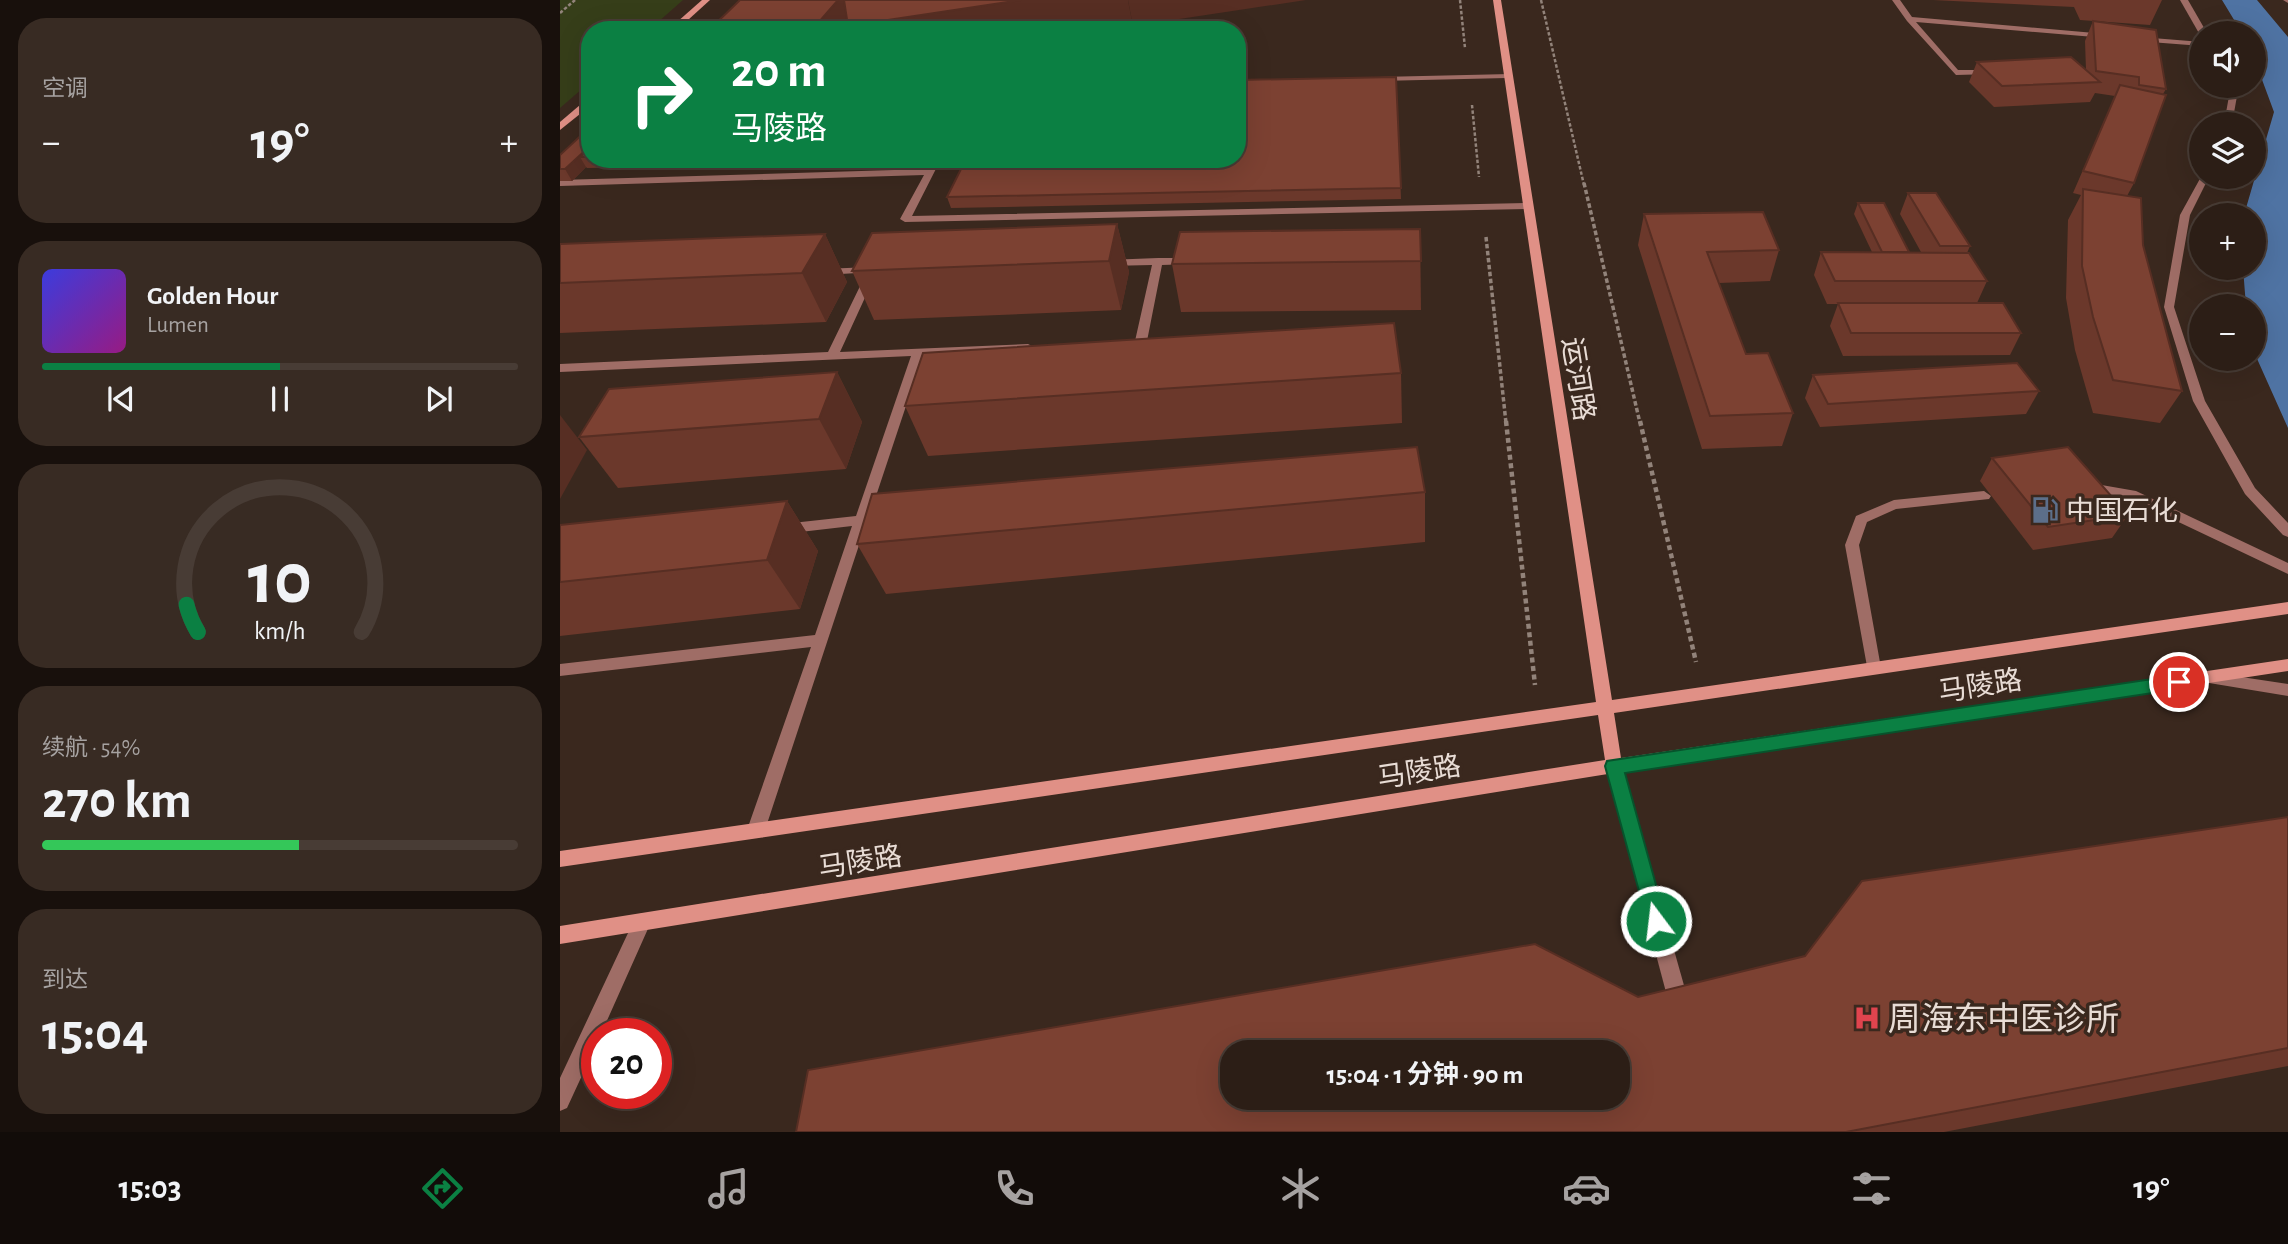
<!DOCTYPE html>
<html lang="zh">
<head>
<meta charset="utf-8">
<style>
  :root { --surface:#2c1e16; --page:#382b23; --text:#f1f3f6; --muted:#a6a2a1; --line:#483c35; --accent:#0b8043 }
  body { margin:0; font-family:"Alegreya Sans","Noto Sans SC",sans-serif; background:var(--page); color:var(--text); height:100vh; display:flex; flex-direction:column; font-size:26px; white-space:nowrap }
  * { box-sizing:border-box; margin:0 }
  p { font-size:23px; color:var(--muted) }
  .icon { flex:none; width:38px; height:38px; fill:none; stroke:currentColor; stroke-width:2; stroke-linecap:round; stroke-linejoin:round }
  .map { position:relative; flex:1; overflow:hidden }
  .panel { display:flex; flex-direction:column; gap:18px; padding:18px; background:#18100c; width:560px }
  .panel>* { flex:none }
  .hud { position:absolute; left:21px; top:21px; width:665px; height:147px; border-radius:28px; box-shadow:0 7px 28px #0002,0 0 0 2px var(--line); background:#0b8043; color:#fff; overflow:hidden }
  .tools { position:absolute; left:1629px; top:21px; display:grid; gap:14px }
  .tools a { display:grid; place-items:center; width:77px; height:77px; border-radius:50%; background:var(--surface); box-shadow:0 7px 28px #0002,0 0 0 2px var(--line); font-size:35px }
  .speed { position:absolute; left:21px; top:1018px; display:flex; gap:14px; font-size:35px; font-weight:700; text-align:center }
  .speed>* { display:grid; place-content:center; width:91px; height:91px; border-radius:50%; background:var(--surface); box-shadow:0 7px 28px #0002,0 0 0 2px var(--line); line-height:1 }
  .speed .limit { border:10px solid #d22; background:#fff; color:#111 }
  .pin { position:absolute; display:grid; place-items:center; width:60px; height:60px; color:#fff; margin:-30px; border:4px solid #fff; border-radius:50%; box-shadow:0 2px 7px #0007 }
  .me { position:absolute; width:77px; margin:-38px; rotate:345deg; stroke-linejoin:round; filter:drop-shadow(0 0 5px #0008) }
  .turn { display:flex; align-items:center; gap:24px; height:147px; padding:0 35px; font-size:32px }
  .turn .icon { width:91px; height:91px; stroke-width:2.5 }
  .turn b { display:block; font-size:49px; line-height:60px }
  .big { font-size:52px; font-weight:700; line-height:1.1 }
  .panel .card { flex:1; display:flex; flex-direction:column; justify-content:center; gap:10px; min-width:0; padding:0 24px; border-radius:28px; background:var(--page) }
  .panel .dial { align-items:center; gap:0 }
  .dial svg { height:182px; overflow:visible; fill:none; stroke:var(--line); stroke-width:7; stroke-linecap:round; text-anchor:middle }
  .dial text { fill:var(--text); stroke:none }
  .song { display:flex; align-items:center; gap:21px }
  .cover { width:84px; height:84px; border-radius:10px; background:linear-gradient(135deg,hsl(240 70% 55%),hsl(310 70% 35%)) }
  .played { height:7px; border-radius:4px; background:linear-gradient(90deg,var(--accent) 50%,var(--line) 50%) }
  .keys { display:flex; justify-content:space-around; direction:ltr }
  .heat { display:flex; justify-content:space-between; align-items:center; font-size:38px; direction:ltr }
  .charge { height:10px; border-radius:5px; background:linear-gradient(90deg,#34c759 54%,var(--line) 0) }
  .trip { position:absolute; left:660px; top:1040px; width:410px; height:70px; border-radius:28px; background:var(--surface); box-shadow:0 7px 28px #0002,0 0 0 2px var(--line); font-weight:700; line-height:70px; text-align:center }
  .tab-bar { display:flex; height:112px; justify-content:space-around; align-items:center; background:#120c09; color:var(--muted) }
  .tab-bar .icon { width:49px; height:49px }
  .tab-bar .active { color:var(--accent) }
  .tab-bar b { font-size:32px; color:var(--text) }
  main { display:flex; flex:1; min-height:0 }
  .map>svg:first-child { display:block }
  .green { fill:#363e19 }
  .water { fill:#4f73a3 }
  .lines { fill:none; stroke-linecap:round; stroke-linejoin:round }
  .path-far2 { stroke:#92837a; stroke-width:2.5; stroke-dasharray:3.5 2; stroke-linecap:butt }
  .path-far1 { stroke:#92837a; stroke-width:3.5; stroke-dasharray:4.5 2.5; stroke-linecap:butt }
  .path { stroke:#92837a; stroke-width:4.5; stroke-dasharray:5 3.5; stroke-linecap:butt }
  .lane { fill:#9f6d66; fill-rule:evenodd }
  .street { fill:#9f6d66; fill-rule:evenodd }
  .secondary { fill:#e09086; fill-rule:evenodd }
  .wall { fill:#6b382b }
  .shaded-wall { fill:#572e23 }
  .building { fill:#7c4132; stroke:#572e23; stroke-width:2; fill-rule:evenodd }
  .route { fill:#0b8043; stroke:#07532c; stroke-width:2 }
  .labels { text-anchor:middle; stroke-width:7; stroke-linejoin:round; paint-order:stroke }
  .street-label { font-size:28px; fill:#e8dcd5; stroke:#3a281e }
  .poi-label { font-size:28px; fill:#e8dcd5; stroke:#3a281e; text-anchor:start }
  .near-poi-label { font-size:33px; fill:#e8dcd5; stroke:#3a281e; text-anchor:start }
</style>
</head>
<body>
<main>
<section class="panel">
<div class="card"><p>空调</p>
<div class="heat"><a>−</a><b class="big">19°</b><a>+</a></div>
</div>
<div class="card">
<div class="song"><i class="cover"></i><div><b>Golden Hour</b><p>Lumen</p></div></div>
<div class="played"></div>
<div class="keys"><svg class="icon" aria-label="previous" viewBox="0 0 24 24"><path d="M18 5L8 12l10 7zM5 5v14"/></svg><svg class="icon" aria-label="pause" viewBox="0 0 24 24"><path d="M8 5v14M16 5v14"/></svg><svg class="icon" aria-label="next" viewBox="0 0 24 24"><path d="M6 5l10 7-10 7zM19 5v14"/></svg></div>
</div>
<div class="card dial"><svg viewBox="0 0 100 80">
<path d="M14 69A42 42 0 1 1 86 69"/>
<path d="M14 69A42 42 0 0 1 9 57" stroke="#0b8043"/>
<text x="50" y="56" font-size="32" font-weight="700">10</text>
<text x="50" y="72" font-size="11">km/h</text>
</svg></div>
<div class="card"><p>续航 · 54%</p><b class="big">270 km</b><div class="charge"></div></div>
<div class="card"><p>到达</p><b class="big">15:04</b></div>
</section>
<div class="map">
<svg width="1728" height="1132" viewBox="0 0 1728 1132">
  <rect width="100%" height="100%" fill="#3a281e"/>
  <path class="green" d="M0,0H123L89,30H30V82L0,108Z"/>
  <path class="water" d="M1662,0H1697L1728,37V428L1694,352V306H1686L1683,268H1694V215H1684L1714,112L1694,58V33H1682Z"/>
  <g class="lines">
    <g class="path-far2">
      <path d="M900,0L905,48"/>
      <path d="M981,0L1024,185"/>
      <path d="M0,13L15,0"/>
      <path d="M912,105L919,177"/>
    </g>
    <g class="path-far1">
      <path d="M1024,183L1080,423"/>
      <path d="M926,237L946,423"/>
    </g>
    <g class="path">
      <path d="M946,421L975,685"/>
      <path d="M1080,421L1136,662"/>
    </g>
    <g class="lane">
      <path d="M1332,0H1340L1352,17L1546,34L1550,36L1546,38L1356,22L1398,70H1432L1436,72L1432,74L1396,75L1347,21Z"/>
      <path d="M1580,37L1642,42V46L1577,41L1576,39Z"/>
      <path d="M950,74L951,76L947,78L819,81L815,79L819,77Z"/>
      <path d="M372,159H381L352,216L967,203L972,206L967,209L345,222L340,219L364,175L0,186V180L367,169Z"/>
      <path d="M598,258H632L637,261L632,264L602,265L587,341L581,344L575,341L592,265L547,266L542,263L547,260Z"/>
      <path d="M310,267L315,270L314,272L264,275L259,272L264,269Z"/>
      <path d="M309,275L314,278L280,352L468,344L474,347L468,350L363,355L310,514L321,513L328,518L326,521L306,524L205,830L202,835L196,838L190,835L187,830L251,647L0,676V664L255,635L292,526L223,534L216,529L223,524L296,516L351,356L0,372V364L268,352L304,278Z"/>
      <path d="M1530,483L1576,491L1728,563V574L1568,498L1525,491L1523,488Z"/>
      <path d="M1424,491L1431,496L1429,499L1336,509L1307,522L1299,545L1321,668L1318,672L1313,674L1308,672L1285,545L1296,516L1334,500Z"/>
      <path d="M1648,672L1728,684V696L1643,682L1640,678L1643,674Z"/>
      <path d="M1054,759L1060,761L1062,766L1127,996L1124,1003L1117,1006L1110,1003L1107,996L1046,766L1048,761Z"/>
      <path d="M82,913L88,916L91,922L41,1034H37V1043L7,1108L0,1111V1078L76,916Z"/>
    </g>
    <g class="street">
      <path d="M1620,0H1628L1647,33L1640,35Z"/>
      <path d="M1723,0H1728V3Z"/>
      <path d="M1665,86H1673L1677,96L1672,124H1664L1669,96Z"/>
      <path d="M1642,175V177H1649L1630,215L1614,307L1645,401L1695,488L1728,523V537L1723,535L1685,494L1633,401L1604,307L1620,215Z"/>
    </g>
    <g class="secondary">
      <path d="M142,0H150L117,30H108Z"/>
      <path d="M933,0H941L1052,700L1728,602V614L1054,713L1061,758L1728,659V671L1054,773L0,944V926L1045,760L1038,715L0,867V851L1036,702Z"/>
      <path d="M27,99H30V106L0,130V122Z"/>
    </g>
  </g>
  <g class="wall">
    <path d="M1373,0H1602L1590,25L1520,20L1514,7Z"/>
    <path d="M1533,21L1606,89L1603,94L1574,183L1567,196L1583,245L1622,391L1600,423L1533,413L1515,350L1506,298L1508,220L1521,195L1513,193L1555,96L1535,93L1530,102L1434,107L1409,82L1417,62L1526,70L1525,41Z"/>
    <path d="M836,77L841,199L391,208L387,197Z"/>
    <path d="M30,127V159H357L354,163L27,168L26,167L12,181H0V155Z"/>
    <path d="M1348,193L1410,246L1407,253L1427,281L1417,303L1461,333L1450,355L1283,356L1270,326L1278,304H1267L1254,275L1261,252H1312L1294,214L1298,203L1349,252H1361L1340,214Z"/>
    <path d="M1084,214L1219,250L1210,281L1159,283L1186,354L1233,413L1222,446L1142,449L1078,245Z"/>
    <path d="M557,224L569,272L561,310L314,320L292,271Z"/>
    <path d="M860,229L861,310L621,312L612,264Z"/>
    <path d="M265,234L287,282L266,322L0,333V244Z"/>
    <path d="M277,372L302,422L286,469L58,488L19,437Z"/>
    <path d="M841,373L842,423L368,456L345,406Z"/>
    <path d="M1253,375L1479,391L1466,414L1260,427L1245,398Z"/>
    <path d="M1432,458L1568,515L1552,538L1473,550L1420,481Z"/>
    <path d="M865,492V542L326,594L297,544Z"/>
    <path d="M227,501L258,551L240,609L0,636V525Z"/>
    <path d="M1728,817V1066L1384,1132H236L1078,997L1245,956Z"/>
  </g>
  <g class="shaded-wall">
    <path d="M278,0H568L573,26L548,30H252Z"/>
    <path d="M568,0H746L573,26Z"/>
    <path d="M30,146V157H20L26,167L12,181L5,169Z"/>
    <path d="M557,224L569,272L561,310L549,261Z"/>
    <path d="M265,234L287,282L266,322L242,273Z"/>
    <path d="M277,372L302,422L286,469L259,419Z"/>
    <path d="M0,415L27,450L0,499Z"/>
    <path d="M227,501L258,551L240,609L207,560Z"/>
  </g>
  <g class="building">
    <path d="M180,0H278L252,30H149Z"/>
    <path d="M284,0H461L288,26Z"/>
    <path d="M1533,21L1596,30L1606,89L1579,85V77L1536,71Z"/>
    <path d="M276,22H288L289,27L287,30H270Z"/>
    <path d="M1511,57L1540,82L1442,86L1417,62Z"/>
    <path d="M836,77L841,188L387,197L406,159H677V80Z"/>
    <path d="M1560,85L1606,95L1574,183L1523,171Z"/>
    <path d="M30,127V146L5,169H0V155Z"/>
    <path d="M30,148V157H20Z"/>
    <path d="M1523,189L1581,198L1583,245L1622,391L1553,380L1533,317L1522,266Z"/>
    <path d="M1348,193H1376L1410,246H1380Z"/>
    <path d="M1298,203H1324L1349,252H1322Z"/>
    <path d="M1203,212L1219,250L1147,252L1186,354L1208,353L1233,413L1150,416L1084,214Z"/>
    <path d="M557,224L549,261L292,271L312,233Z"/>
    <path d="M860,229L861,261L612,264L620,232Z"/>
    <path d="M265,234L242,273L0,283V244Z"/>
    <path d="M1261,252L1409,253L1427,281H1275Z"/>
    <path d="M1278,303H1443L1461,333H1291Z"/>
    <path d="M834,323L841,373L345,406L363,353Z"/>
    <path d="M1457,363L1479,391L1268,404L1253,375Z"/>
    <path d="M277,372L259,419L19,437L49,389Z"/>
    <path d="M857,447L865,492L297,544L312,494Z"/>
    <path d="M1508,447L1568,515L1488,527L1432,458Z"/>
    <path d="M227,501L207,560L0,582V525Z"/>
    <path d="M1728,817V1048L1286,1132H236L248,1070L975,944L1078,997L1245,956L1302,881ZM672,1052H1057V1097H672Z"/>
  </g>
  <path class="route" d="M1619,675L1625,677L1628,682L1625,687L1619,689L1065,773L1106,921L1103,928L1096,931L1089,928L1045,766L1047,761Z"/>
  <defs>
    <symbol id="fuel-bare" viewBox="-9 -9 18 18"><path d="M-5.5-6h7V0h2V4h1.3V-2.5L3-4.5l.8-.8L6-3V5H2.5V1h-1V6h-7ZM-4.2-4.7v3.2H.2V-4.7Z" fill="#5c6f8a" stroke="#3a281e" stroke-width="2.5" paint-order="stroke"/></symbol>
    <symbol id="hospital-bare" viewBox="-9 -9 18 18"><path d="M-5-5h3v3.5h4V-5h3V5h-3V1.5h-4V5h-3Z" fill="#e0444e" stroke="#3a281e" stroke-width="2.5" paint-order="stroke"/></symbol>
  </defs>
  <g fill-rule="evenodd">
    <use href="#fuel-bare" x="1466" y="491" width="38" height="38"/>
    <use href="#hospital-bare" x="1288" y="999" width="38" height="38"/>
  </g>
  <g class="labels">
    <g class="street-label">
      <text transform="translate(1019 379) rotate(81)" y="10">运河路</text>
      <text transform="translate(1420 685) rotate(-9)" y="10">马陵路</text>
      <text transform="translate(859 771) rotate(-9)" y="10">马陵路</text>
      <text transform="translate(300 861) rotate(-9)" y="10">马陵路</text>
    </g>
    <g class="poi-label">
      <text x="1506" y="520">中国石化</text>
    </g>
    <g class="near-poi-label">
      <text x="1328" y="1030">周海东中医诊所</text>
    </g>
  </g>
</svg>
<div class="tools">
<a><svg class="icon" aria-label="sound" viewBox="0 0 24 24"><path d="M4 9h4l5-4v14l-5-4H4zM17 9q2 3 0 6"/></svg></a>
<a><svg class="icon" aria-label="layers" viewBox="0 0 24 24"><path d="M12 4l9 5-9 5-9-5zM3 14l9 5 9-5"/></svg></a>
<a>+</a>
<a>−</a>
</div>
<div class="speed"><div class="limit">20</div></div>
<div class="pin" style="left:1619px;top:682px;background:#d93025"><svg class="icon" aria-label="arrive" viewBox="0 0 24 24"><path d="M6 21V4h12l-3 4 3 4H6"/></svg></div>
<svg class="me" style="left:1096px;top:921px" viewBox="-20 -20 40 40"><circle r="17" fill="#0b8043" stroke="#fff" stroke-width="3"/><path d="M0-11L8 9 0 5-8 9z" fill="#fff"/></svg>
<div class="trip">15:04 · 1 分钟 · 90 m</div>
<div class="hud">
<div class="turn"><svg class="icon" aria-label="right" viewBox="0 0 24 24"><path d="M7 20v-9h11M14 6l5 5-5 5"/></svg><div><b>20 m</b>马陵路</div></div>
</div>
</div>
</main>
<nav class="tab-bar">
<b>15:03</b>
<svg class="icon active" aria-label="directions" viewBox="0 0 24 24"><path d="M12 3l9 9-9 9-9-9zM9 14v-3h6M13 9l2 2-2 2"/></svg>
<svg class="icon" aria-label="music" viewBox="0 0 24 24"><path d="M9 18V5l10-2v13"/><circle cx="6" cy="18" r="3"/><circle cx="16" cy="16" r="3"/></svg>
<svg class="icon" aria-label="phone" viewBox="0 0 24 24"><path d="M5 4h4l2 5-3 2q2 4 5 5l2-3 5 2v4C11 20 4 13 5 4z"/></svg>
<svg class="icon" aria-label="climate" viewBox="0 0 24 24"><path d="M12 3v18M4 7l16 10M4 17L20 7"/></svg>
<svg class="icon" aria-label="car" viewBox="0 0 24 24"><path d="M5 17H2v-5l4-1 3-4h7l3 4 3 1v5h-3M9 17h6M6 11h13"/><circle cx="7" cy="17" r="2"/><circle cx="17" cy="17" r="2"/></svg>
<svg class="icon" aria-label="filters" viewBox="0 0 24 24"><path d="M4 7h16M4 17h16"/><circle cx="9" cy="7" r="2"/><circle cx="15" cy="17" r="2"/></svg>
<b>19°</b>
</nav>
</body>
</html>
